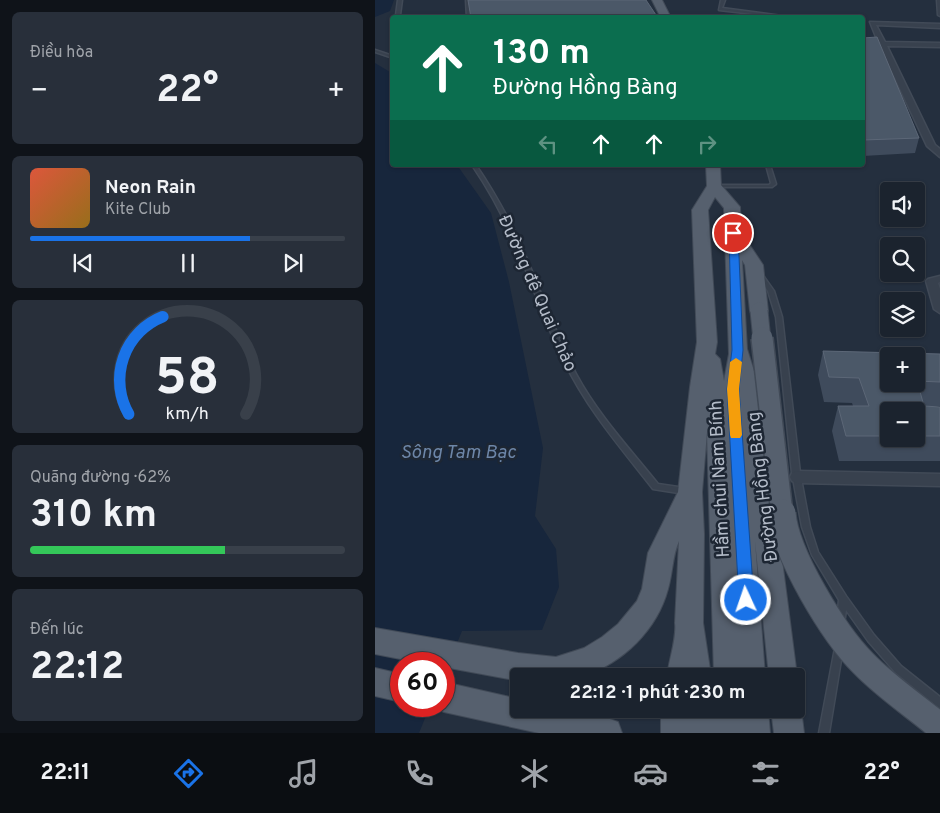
<!DOCTYPE html>
<html lang="vi">
<head>
<meta charset="utf-8">
<style>
  :root { --surface:#1b232e; --page:#282f3a; --text:#f1f3f6; --muted:#a0a4aa; --line:#39404a; --accent:#1a73e8 }
  body { margin:0; font-family:Overpass,sans-serif; background:var(--page); color:var(--text); height:100vh; display:flex; flex-direction:column; font-size:19px; white-space:nowrap }
  * { box-sizing:border-box; margin:0 }
  p { font-size:16px; color:var(--muted) }
  .icon { flex:none; width:28px; height:28px; fill:none; stroke:currentColor; stroke-width:2; stroke-linecap:round; stroke-linejoin:round }
  .map { position:relative; flex:1; overflow:hidden }
  .details { display:flex; flex-direction:column; gap:12px; padding:12px; background:#0f1319; width:375px }
  .details>* { flex:none }
  .banner { position:absolute; left:15px; top:15px; width:475px; height:152px; border-radius:5px; box-shadow:0 1px 4px #0004,0 0 0 1px var(--line); background:#0b6e4f; color:#fff; overflow:hidden }
  .tools { position:absolute; left:505px; top:182px; display:grid; gap:10px }
  .tools a { display:grid; place-items:center; width:45px; height:45px; border-radius:5px; background:var(--surface); box-shadow:0 1px 4px #0004,0 0 0 1px var(--line); font-size:25px }
  .speed { position:absolute; left:15px; top:652px; display:flex; gap:10px; font-size:25px; font-weight:700; text-align:center }
  .speed>* { display:grid; place-content:center; width:65px; height:65px; border-radius:50%; background:var(--surface); box-shadow:0 1px 4px #0004,0 0 0 1px var(--line); line-height:1 }
  .speed .limit { border:8px solid #d22; background:#fff; color:#111 }
  .pin { position:absolute; display:grid; place-items:center; width:42px; height:42px; color:#fff; margin:-21px; border:2px solid #fff; border-radius:50%; box-shadow:0 1px 5px #0007 }
  .me { position:absolute; width:55px; margin:-28px; rotate:357deg; stroke-linejoin:round; filter:drop-shadow(0 0 4px #0008) }
  .turn { display:flex; align-items:center; gap:18px; height:105px; padding:0 20px; font-size:22px }
  .turn .icon { width:65px; height:65px; stroke-width:2.5 }
  .turn b { display:block; font-size:35px; line-height:42px }
  .lanes { display:flex; align-items:center; height:48px; padding:0 20px; background:#0003; justify-content:center; gap:25px; direction:ltr }
  .lanes .off { opacity:.35 }
  .big { font-size:38px; font-weight:700; line-height:1.1 }
  .details .card { flex:1; display:flex; flex-direction:column; justify-content:center; gap:8px; min-width:0; padding:0 18px; border-radius:8px; background:var(--page) }
  .details .dial { align-items:center; gap:0 }
  .dial svg { height:130px; overflow:visible; fill:none; stroke:var(--line); stroke-width:7; stroke-linecap:round; text-anchor:middle }
  .dial text { fill:var(--text); stroke:none }
  .song { display:flex; align-items:center; gap:15px }
  .cover { width:60px; height:60px; border-radius:8px; background:linear-gradient(135deg,hsl(10 70% 55%),hsl(40 70% 35%)) }
  .played { height:5px; border-radius:2px; background:linear-gradient(90deg,var(--accent) 70%,var(--line) 70%) }
  .keys { display:flex; justify-content:space-around; direction:ltr }
  .heat { display:flex; justify-content:space-between; align-items:center; font-size:28px; direction:ltr }
  .charge { height:8px; border-radius:4px; background:linear-gradient(90deg,#34c759 62%,var(--line) 0) }
  .trip { position:absolute; left:135px; top:668px; width:295px; height:50px; border-radius:5px; background:var(--surface); box-shadow:0 1px 4px #0004,0 0 0 1px var(--line); font-weight:700; line-height:50px; text-align:center }
  .tabs { display:flex; height:80px; justify-content:space-around; align-items:center; background:#0b0e12; color:var(--muted) }
  .tabs .icon { width:35px; height:35px }
  .tabs .selected { color:var(--accent) }
  .tabs b { font-size:22px; color:var(--text) }
  main { display:flex; flex:1; min-height:0 }
  .map>svg:first-child { display:block }
  .water { fill:#17263c }
  .lines { fill:none; stroke-linecap:round; stroke-linejoin:round }
  .lane-casing { stroke:#414a57; stroke-width:3 }
  .street-casing { stroke:#414a57; stroke-width:3 }
  .primary-casing { stroke:#414a57; stroke-width:2 }
  .lane { fill:#38414e; fill-rule:evenodd }
  .street { fill:#38414e; fill-rule:evenodd }
  .primary { fill:#56606e; fill-rule:evenodd }
  .primary-bridge-far2-casing { stroke:#414a57; stroke-width:19; stroke-linecap:butt }
  .primary-bridge-far1-casing { stroke:#414a57; stroke-width:24; stroke-linecap:butt }
  .primary-bridge-casing { stroke:#414a57; stroke-width:29; stroke-linecap:butt }
  .primary-bridge-far2 { stroke:#56606e; stroke-width:17 }
  .primary-bridge-far1 { stroke:#56606e; stroke-width:21 }
  .primary-bridge { stroke:#56606e; stroke-width:27 }
  .wall { fill:#3f4b5c; fill-rule:evenodd }
  .building { fill:#4b5868; stroke:#5c6777; fill-rule:evenodd }
  .route { fill:#1a73e8; stroke:#114b97 }
  .slow { fill:#f59e0b }
  .labels { text-anchor:middle; stroke-width:5; stroke-linejoin:round; paint-order:stroke }
  .street-label { font-size:18px; fill:#b4bcc9; stroke:#1d2633 }
  .water-label { font-size:19px; font-style:italic; fill:#6d86a8; stroke:#1d2633 }
</style>
</head>
<body>
<main>
<section class="details">
<div class="card"><p>Điều hòa</p>
<div class="heat"><a>−</a><b class="big">22°</b><a>+</a></div>
</div>
<div class="card">
<div class="song"><i class="cover"></i><div><b>Neon Rain</b><p>Kite Club</p></div></div>
<div class="played"></div>
<div class="keys"><svg class="icon" aria-label="previous" viewBox="0 0 24 24"><path d="M18 5L8 12l10 7zM5 5v14"/></svg><svg class="icon" aria-label="pause" viewBox="0 0 24 24"><path d="M8 5v14M16 5v14"/></svg><svg class="icon" aria-label="next" viewBox="0 0 24 24"><path d="M6 5l10 7-10 7zM19 5v14"/></svg></div>
</div>
<div class="card dial"><svg viewBox="0 0 100 80">
<path d="M14 69A42 42 0 1 1 86 69"/>
<path d="M14 69A42 42 0 0 1 35 9" stroke="#1a73e8"/>
<text x="50" y="56" font-size="32" font-weight="700">58</text>
<text x="50" y="72" font-size="11">km/h</text>
</svg></div>
<div class="card"><p>Quãng đường · 62%</p><b class="big">310 km</b><div class="charge"></div></div>
<div class="card"><p>Đến lúc</p><b class="big">22:12</b></div>
</section>
<div class="map">
<svg width="565" height="733" viewBox="0 0 565 733">
  <rect width="100%" height="100%" fill="#242f3e"/>
  <g class="water">
    <path d="M0,0H19L15,11L0,17Z"/>
    <path d="M0,63L15,72V85L18,89V165H82L116,213L134,282L168,448L160,516L181,549L184,587L167,630L87,631L69,675V664H26V706H55L44,733H0Z"/>
  </g>
  <g class="lines">
    <defs>
      <g id="lane">
        <path d="M23,0H27L25,15V18H22L21,15Z"/>
        <path d="M91,0H95L96,18H92Z"/>
        <path d="M346,0H350L347,8L407,16L405,17L344,10Z"/>
        <path d="M562,0H565V16L563,15Z"/>
        <path d="M0,50L18,56V58L0,52Z"/>
        <path d="M97,165H101C116,187 129,210 141,234C162,280 178,329 201,374C223,415 255,449 283,484L310,488L313,489L314,491L313,493L310,494L278,489C246,448 212,409 189,361C168,320 155,276 136,235C125,210 112,187 97,165Z"/>
        <path d="M391,165H395L401,184L397,187H339L337,186L339,185H394L396,183Z"/>
        <path d="M385,273L387,274L399,291L407,317L425,473L435,527L443,552L471,596L499,635L526,666L565,697V708L562,706L520,672L493,641L471,610L469,624L466,625L463,624L462,621L464,600L437,555L427,527L417,473L401,317L393,291L382,275Z"/>
        <path d="M464,644L467,645L468,648L454,733H444L460,648L461,645Z"/>
      </g>
      <g id="street">
        <path d="M495,22L565,24V28L501,25L510,42L565,43V47L512,46L560,145L565,149V157L552,146L505,46H488V42H503Z"/>
        <path d="M565,276V282L563,283L565,289V313L559,309L551,281L553,279Z"/>
        <path d="M422,471L565,474V486L422,483L417,481L415,477L417,473Z"/>
      </g>
      <g id="primary">
        <path d="M277,0H287L296,18H286Z"/>
        <path d="M331,165H345L346,185L365,207L366,232L388,265L393,311L391,315L384,317L377,315L375,311L370,265L367,260L372,349L385,390L422,676L421,679V676H394L380,541L390,676H339L332,432L327,492L329,534L328,623L336,676H292C294,660 302,637 300,623L304,541C297,557 298,572 293,589C282,630 248,663 208,676H144V681L69,667V664H51L0,654V628L143,653L181,657L209,648L227,637L243,624L262,601L267,589L273,553L303,492L315,387L322,342L317,210L332,186ZM340,197L349,208L354,354L349,381L345,359L340,354L342,342L333,210Z"/>
        <path d="M0,668L26,674V702L0,696Z"/>
        <path d="M69,682L144,699V709C178,709 211,709 243,722L247,733H164L69,712L58,706H69Z"/>
        <path d="M421,698L426,709L429,733H399L396,709H421Z"/>
        <path d="M286,709H393L395,733H286Z"/>
      </g>
    </defs>
    <use href="#lane" class="lane-casing"/>
    <use href="#street" class="street-casing"/>
    <use href="#primary" class="primary-casing"/>
    <use href="#lane" class="lane"/>
    <use href="#street" class="street"/>
    <use href="#primary" class="primary"/>
    <defs>
      <path id="primary-bridge-far2" d="M384,311L387,340"/>
      <path id="primary-bridge-far1" d="M387,338L407,514"/>
      <path id="primary-bridge" d="M407,513C410,554 459,634 488,663C511,687 540,706 565,727"/>
    </defs>
    <use href="#primary-bridge-far2" class="primary-bridge-far2-casing"/>
    <use href="#primary-bridge-far1" class="primary-bridge-far1-casing"/>
    <use href="#primary-bridge" class="primary-bridge-casing"/>
    <use href="#primary-bridge-far2" class="primary-bridge-far2"/>
    <use href="#primary-bridge-far1" class="primary-bridge-far1"/>
    <use href="#primary-bridge" class="primary-bridge"/>
  </g>
  <g class="wall">
    <path d="M488,38L544,138L540,153L488,156Z"/>
    <path d="M448,351L565,354V406H549L565,407V461H464L457,431L463,406H478L477,403L449,402L443,375ZM514,411H541V439H514Z"/>
  </g>
  <g class="building">
    <path d="M93,0H271L283,18H96Z"/>
    <path d="M502,37L544,138L488,140V38Z"/>
    <path d="M448,351L565,354V382L542,381L549,406L565,407V436H541V411H514V436H471L463,406H494L484,378L454,377ZM514,356H541V384H514Z"/>
  </g>
  <path class="route" d="M358,230L363,233L368,350L364,389L379,600L377,604L371,606L366,604L364,600L352,389L357,350L354,233Z"/>
  <path class="slow" d="M361,358L367,362L364,389L367,435L365,438H356L355,435L352,389L355,362Z"/>
  <g class="labels">
    <g class="street-label">
      <text transform="translate(163 293) rotate(66)" y="6">Đường đê Quai Chảo</text>
      <text transform="translate(344 479) rotate(-93)" y="6">Hầm chui Nam Bính</text>
      <text transform="translate(387 487) rotate(-97)" y="6">Đường Hồng Bàng</text>
    </g>
    <g class="water-label">
      <text x="83" y="458">Sông Tam Bạc</text>
    </g>
  </g>
</svg>
<div class="tools">
<a><svg class="icon" aria-label="sound" viewBox="0 0 24 24"><path d="M4 9h4l5-4v14l-5-4H4zM17 9q2 3 0 6"/></svg></a>
<a><svg class="icon" aria-label="search" viewBox="0 0 24 24"><circle cx="10" cy="10" r="6"/><path d="M15 15l6 6"/></svg></a>
<a><svg class="icon" aria-label="layers" viewBox="0 0 24 24"><path d="M12 4l9 5-9 5-9-5zM3 14l9 5 9-5"/></svg></a>
<a>+</a>
<a>−</a>
</div>
<div class="speed"><div class="limit">60</div></div>
<div class="pin" style="left:358px;top:233px;background:#d93025"><svg class="icon" aria-label="arrive" viewBox="0 0 24 24"><path d="M6 21V4h12l-3 4 3 4H6"/></svg></div>
<svg class="me" style="left:371px;top:600px" viewBox="-20 -20 40 40"><circle r="17" fill="#1a73e8" stroke="#fff" stroke-width="3"/><path d="M0-11L8 9 0 5-8 9z" fill="#fff"/></svg>
<div class="trip">22:12 · 1 phút · 230 m</div>
<div class="banner">
<div class="turn"><svg class="icon" aria-label="ahead" viewBox="0 0 24 24"><path d="M12 20V5M6 11l6-6 6 6"/></svg><div><b>130 m</b>Đường Hồng Bàng</div></div>
<div class="lanes"><svg class="icon off" aria-label="left" viewBox="0 0 24 24"><path d="M17 20v-9H6M10 6l-5 5 5 5"/></svg><svg class="icon" aria-label="ahead" viewBox="0 0 24 24"><path d="M12 20V5M6 11l6-6 6 6"/></svg><svg class="icon" aria-label="ahead" viewBox="0 0 24 24"><path d="M12 20V5M6 11l6-6 6 6"/></svg><svg class="icon off" aria-label="right" viewBox="0 0 24 24"><path d="M7 20v-9h11M14 6l5 5-5 5"/></svg></div>
</div>
</div>
</main>
<nav class="tabs">
<b>22:11</b>
<svg class="icon selected" aria-label="directions" viewBox="0 0 24 24"><path d="M12 3l9 9-9 9-9-9zM9 14v-3h6M13 9l2 2-2 2"/></svg>
<svg class="icon" aria-label="music" viewBox="0 0 24 24"><path d="M9 18V5l10-2v13"/><circle cx="6" cy="18" r="3"/><circle cx="16" cy="16" r="3"/></svg>
<svg class="icon" aria-label="phone" viewBox="0 0 24 24"><path d="M5 4h4l2 5-3 2q2 4 5 5l2-3 5 2v4C11 20 4 13 5 4z"/></svg>
<svg class="icon" aria-label="climate" viewBox="0 0 24 24"><path d="M12 3v18M4 7l16 10M4 17L20 7"/></svg>
<svg class="icon" aria-label="car" viewBox="0 0 24 24"><path d="M5 17H2v-5l4-1 3-4h7l3 4 3 1v5h-3M9 17h6M6 11h13"/><circle cx="7" cy="17" r="2"/><circle cx="17" cy="17" r="2"/></svg>
<svg class="icon" aria-label="filters" viewBox="0 0 24 24"><path d="M4 7h16M4 17h16"/><circle cx="9" cy="7" r="2"/><circle cx="15" cy="17" r="2"/></svg>
<b>22°</b>
</nav>
</body>
</html>
